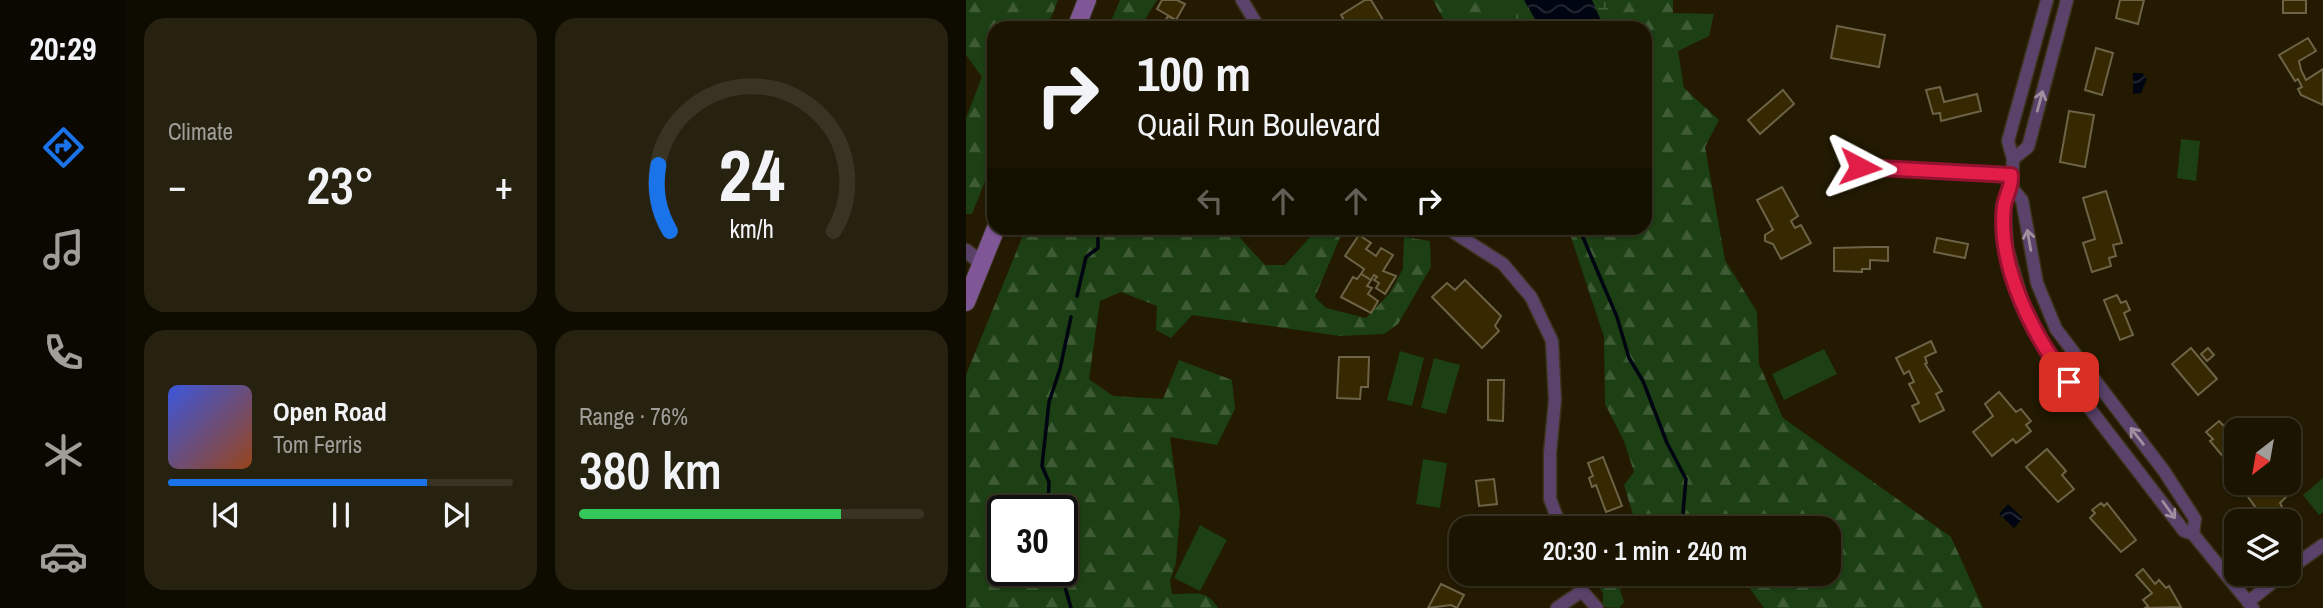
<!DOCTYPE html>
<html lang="en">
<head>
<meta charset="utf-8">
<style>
  :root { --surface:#1a1401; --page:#272110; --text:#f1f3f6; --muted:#9f9e99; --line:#383323; --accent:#1a73e8 }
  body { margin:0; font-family:"Archivo Narrow",sans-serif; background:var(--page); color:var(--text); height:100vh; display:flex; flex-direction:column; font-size:26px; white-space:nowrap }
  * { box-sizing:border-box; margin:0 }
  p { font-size:23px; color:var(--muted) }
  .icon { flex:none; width:38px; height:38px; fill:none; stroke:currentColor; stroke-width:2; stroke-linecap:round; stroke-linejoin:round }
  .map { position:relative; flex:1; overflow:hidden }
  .drawer { display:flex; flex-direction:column; gap:18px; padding:18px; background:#0e0b01; width:840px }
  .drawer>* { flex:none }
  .hud { position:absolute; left:21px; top:21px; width:665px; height:214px; border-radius:21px; box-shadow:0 2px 5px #0004,0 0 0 2px var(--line); background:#1a1401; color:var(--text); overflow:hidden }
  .needle { width:46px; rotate:211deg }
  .fabs { position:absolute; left:1258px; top:418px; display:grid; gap:14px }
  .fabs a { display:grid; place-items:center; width:77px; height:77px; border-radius:14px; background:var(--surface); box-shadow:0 2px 5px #0004,0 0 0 2px var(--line); font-size:35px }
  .speed { position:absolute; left:21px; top:495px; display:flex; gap:14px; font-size:35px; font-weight:700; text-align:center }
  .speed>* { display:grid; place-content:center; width:91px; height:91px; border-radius:50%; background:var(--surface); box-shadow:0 2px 5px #0004,0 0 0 2px var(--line); line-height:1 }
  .speed .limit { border:4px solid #111; border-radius:10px; background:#fff; color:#111 }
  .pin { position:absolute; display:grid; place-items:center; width:60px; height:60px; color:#fff; margin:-30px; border-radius:14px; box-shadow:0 4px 10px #0006 }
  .me { position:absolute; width:77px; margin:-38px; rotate:94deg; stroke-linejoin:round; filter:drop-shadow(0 0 5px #0008) }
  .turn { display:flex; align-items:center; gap:24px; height:147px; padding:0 35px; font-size:32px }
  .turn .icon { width:91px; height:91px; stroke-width:2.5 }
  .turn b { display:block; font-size:49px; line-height:60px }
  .lanes { display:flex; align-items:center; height:66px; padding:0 35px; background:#0003; justify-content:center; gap:35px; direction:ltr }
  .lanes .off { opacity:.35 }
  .big { font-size:52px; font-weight:600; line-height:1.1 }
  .drawer .widget { flex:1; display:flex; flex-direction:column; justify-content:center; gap:10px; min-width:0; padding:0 24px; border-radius:21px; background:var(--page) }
  .drawer .dial { align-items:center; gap:0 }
  .dial svg { height:182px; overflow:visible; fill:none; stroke:var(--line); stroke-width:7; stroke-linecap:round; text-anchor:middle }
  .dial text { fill:var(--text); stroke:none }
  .song { display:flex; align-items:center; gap:21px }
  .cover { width:84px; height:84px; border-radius:10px; background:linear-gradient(135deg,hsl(230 70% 55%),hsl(20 70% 35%)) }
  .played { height:7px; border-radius:4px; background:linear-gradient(90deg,var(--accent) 75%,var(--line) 75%) }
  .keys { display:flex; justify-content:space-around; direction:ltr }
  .heat { display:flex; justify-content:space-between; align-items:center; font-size:38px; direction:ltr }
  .charge { height:10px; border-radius:5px; background:linear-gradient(90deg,#34c759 76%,var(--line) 0) }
  .drawer .tiles { flex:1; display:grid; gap:18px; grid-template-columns:repeat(2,1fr) }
  .trip { position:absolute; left:483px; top:516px; width:392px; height:70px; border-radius:21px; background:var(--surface); box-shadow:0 2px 5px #0004,0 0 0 2px var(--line); font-weight:600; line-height:70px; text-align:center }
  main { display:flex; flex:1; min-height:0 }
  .dock { display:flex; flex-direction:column; width:126px; justify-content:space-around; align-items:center; background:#0a0800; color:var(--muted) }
  .dock .icon { width:49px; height:49px }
  .dock .current { color:var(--accent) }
  .dock b { font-size:32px; color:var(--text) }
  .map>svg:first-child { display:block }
  .forest { fill:url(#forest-firs); fill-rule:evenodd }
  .wetland { fill:url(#wetland-marsh) }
  .pitch { fill:#1c3f13 }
  .water { fill:url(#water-waves) }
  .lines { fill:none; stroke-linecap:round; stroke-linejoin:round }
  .stream { stroke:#000512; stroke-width:3.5 }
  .building { fill:#362901; stroke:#6d6347; stroke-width:2 }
  .minor-casing { stroke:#3c341c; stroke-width:15 }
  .tertiary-casing { stroke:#3c341c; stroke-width:17 }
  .secondary-casing { stroke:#3c341c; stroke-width:20 }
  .minor { stroke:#5a426a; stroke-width:12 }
  .tertiary { stroke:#5a426a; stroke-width:14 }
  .secondary { stroke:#7f5797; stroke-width:18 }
  .oneway { stroke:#a0909f }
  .route-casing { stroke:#92132f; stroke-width:18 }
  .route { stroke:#e11d48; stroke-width:12 }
</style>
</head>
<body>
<main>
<nav class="dock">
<b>20:29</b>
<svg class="icon current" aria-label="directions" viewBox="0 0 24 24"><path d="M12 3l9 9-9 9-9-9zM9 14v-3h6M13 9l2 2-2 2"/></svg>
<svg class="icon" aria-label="music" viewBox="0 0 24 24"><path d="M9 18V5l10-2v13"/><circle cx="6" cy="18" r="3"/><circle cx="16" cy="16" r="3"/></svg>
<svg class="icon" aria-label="phone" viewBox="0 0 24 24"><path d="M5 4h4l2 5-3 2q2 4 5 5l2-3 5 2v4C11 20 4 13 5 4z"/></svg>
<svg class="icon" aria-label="climate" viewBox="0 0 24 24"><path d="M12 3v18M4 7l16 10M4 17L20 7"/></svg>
<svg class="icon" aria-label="car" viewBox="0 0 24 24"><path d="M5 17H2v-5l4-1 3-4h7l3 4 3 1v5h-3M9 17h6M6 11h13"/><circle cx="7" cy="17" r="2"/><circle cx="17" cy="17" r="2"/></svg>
</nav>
<section class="drawer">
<div class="tiles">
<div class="widget"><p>Climate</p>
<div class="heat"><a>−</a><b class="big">23°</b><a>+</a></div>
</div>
<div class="widget dial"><svg viewBox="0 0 100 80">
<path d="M14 69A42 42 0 1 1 86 69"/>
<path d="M14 69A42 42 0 0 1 9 40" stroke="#1a73e8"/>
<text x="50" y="56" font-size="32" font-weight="700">24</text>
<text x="50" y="72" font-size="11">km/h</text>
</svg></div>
<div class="widget">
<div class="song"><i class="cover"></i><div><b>Open Road</b><p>Tom Ferris</p></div></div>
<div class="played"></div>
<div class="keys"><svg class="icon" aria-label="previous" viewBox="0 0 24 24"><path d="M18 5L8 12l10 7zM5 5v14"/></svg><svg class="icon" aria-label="pause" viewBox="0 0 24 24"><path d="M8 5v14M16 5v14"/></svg><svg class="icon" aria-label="next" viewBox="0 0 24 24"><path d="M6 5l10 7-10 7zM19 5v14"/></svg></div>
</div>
<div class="widget"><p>Range · 76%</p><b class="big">380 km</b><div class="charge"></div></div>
</div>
</section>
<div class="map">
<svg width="1357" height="608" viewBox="0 0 1357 608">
  <defs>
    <pattern id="forest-firs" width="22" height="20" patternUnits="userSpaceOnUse" patternTransform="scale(1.75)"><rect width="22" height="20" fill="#1c3f13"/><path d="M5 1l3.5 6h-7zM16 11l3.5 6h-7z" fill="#3e5b35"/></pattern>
    <pattern id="wetland-marsh" width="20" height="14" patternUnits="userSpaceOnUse" patternTransform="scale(1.75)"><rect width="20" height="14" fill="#1c3f13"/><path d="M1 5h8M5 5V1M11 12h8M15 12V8" fill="none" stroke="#3e5b35"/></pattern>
    <pattern id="water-waves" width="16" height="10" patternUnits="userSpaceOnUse" patternTransform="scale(1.75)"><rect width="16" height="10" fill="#000512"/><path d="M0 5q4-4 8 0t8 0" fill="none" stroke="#262a34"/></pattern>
  </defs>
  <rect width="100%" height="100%" fill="#231a01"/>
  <g class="forest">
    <path d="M0,0H92L81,28H28V159L6,214H0V118L16,77L0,55Z"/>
    <path d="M154,0H191L178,21V28H142Z"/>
    <path d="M467,0H707V13L748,14L743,36L712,51L718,88L753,120L739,147L759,260L791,312L793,364L817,418L985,537L1017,608H798L782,586L746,574H863V528H671L658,485L668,472L658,441L639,404L638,337L602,228H679V28H482Z"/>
    <path d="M60,228H265L299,265H319L352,228H378L349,297L360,308L400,318L423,294L437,269L438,237L464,241L465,267L432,324L418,334L374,336L226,315L205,338L190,330L191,306L155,292L134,301L123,379L147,396L197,399L213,360L266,380L269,409L251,445L204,437L214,512L210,563L204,581L206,594C228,595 240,588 252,608H0V375ZM37,511H96V570H37Z"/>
    <path d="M626,574H655L659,583L654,591L658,602L653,608L637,607V594Z"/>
  </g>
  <path class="wetland" d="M536,0H639L643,12V28H550Z"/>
  <g class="pitch">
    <path d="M1215,139L1234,141L1230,181L1211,178Z"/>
    <path d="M858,349L871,374L818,400L806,374Z"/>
    <path d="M434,351L458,358L446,406L421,400Z"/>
    <path d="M468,358L494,365L480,414L455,408Z"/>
    <path d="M457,459L481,463L474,508L450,504Z"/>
    <path d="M1357,478V512L1353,515L1337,495Z"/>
    <path d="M234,525L261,540L234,591L208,578Z"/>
  </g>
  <g class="water">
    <path d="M558,0H626L636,23L633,28H574Z"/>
    <path d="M1167,73H1176L1181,79L1175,93L1167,94Z"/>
    <path d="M1042,504L1057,518L1048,528L1033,514Z"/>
  </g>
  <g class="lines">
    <g class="stream">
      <path d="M613,228L651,317L663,358L677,381L701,443L720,479L717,512L719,521"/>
      <path d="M111,296L120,257L132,248V228"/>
      <path d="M82,511L83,482L76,466L83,402L94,369L105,317"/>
      <path d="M93,570V578L98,583L105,608"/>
    </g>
  </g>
  <g class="building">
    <path d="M196,0H211L219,4L210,20L191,9Z"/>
    <path d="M399,0H405L422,28H383L375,15Z"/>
    <path d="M1154,0H1178L1172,24L1150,18Z"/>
    <rect x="1317" y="0" width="23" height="13"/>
    <path d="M202,16L210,20L223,28H195Z"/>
    <path d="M871,26L919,35L913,67L865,58Z"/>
    <path d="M1342,38L1350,51L1333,61L1335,70L1340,80L1357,69V105L1335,95L1332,89L1336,87L1332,79L1329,81L1313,55Z"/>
    <path d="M1130,48L1147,53L1136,95L1119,90Z"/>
    <path d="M974,87L978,102L1011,94L1015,111L975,121L974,113L967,114L960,90Z"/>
    <path d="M817,90L828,104L794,134L782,120Z"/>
    <path d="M1103,111L1128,115L1119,167L1094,162Z"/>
    <path d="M816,187L832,216L825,221L829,228L835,225L845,243L815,259L807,244L799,241V235L807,230L791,200Z"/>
    <path d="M1140,191L1156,243L1147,245L1150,256L1143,258L1145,266L1126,272L1117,243L1129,239L1117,198Z"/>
    <path d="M393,235L405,243L400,249L410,256L415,248L427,255L417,271L430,276L419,294L410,288L413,283L408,280L411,277L408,275L405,280L395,274L398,269L379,256Z"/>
    <path d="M971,238L1002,244L999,258L968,252Z"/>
    <path d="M903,247H922V261L904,260V269H896V272L868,271V248Z"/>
    <path d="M395,274L405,280L401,286L406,288L402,294L412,301L405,313L375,297L387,277L391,279Z"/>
    <path d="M499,280L535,316L529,326L533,331L516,348L466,297L481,283L489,290Z"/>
    <path d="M1151,295L1155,303L1160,301L1164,310L1158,313L1167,335L1154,340L1138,300Z"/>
    <path d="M965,341L970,352L959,357L961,363L959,364L976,391L970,394L978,410L954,422L946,406L953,403L943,384L948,382L943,371L938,374L930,358Z"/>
    <path d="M1225,348L1251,379L1232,395L1206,364Z"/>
    <path d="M1242,348L1248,355L1241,361L1235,354Z"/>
    <path d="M373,357H403L402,387H395L394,399L371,398Z"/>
    <path d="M522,380H538L537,421L522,420Z"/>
    <path d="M1033,392L1050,412L1055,409L1065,421L1060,425L1065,431L1050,443L1047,439L1026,456L1007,432L1027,416L1019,404Z"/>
    <path d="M1253,421L1270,439L1269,471L1244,441L1247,439L1240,432Z"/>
    <path d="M1081,449L1100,471L1096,475L1108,489L1092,502L1060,467Z"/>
    <path d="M637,457L656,506L640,512L630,485L626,487L623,478L627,476L622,463Z"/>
    <path d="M528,479L531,504L513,506L510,481Z"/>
    <path d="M1285,483H1296L1302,490L1309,485L1320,497L1314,503L1322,519L1318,522H1300L1277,490Z"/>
    <path d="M1135,503L1138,506L1141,503L1170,540L1155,552L1124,518L1129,513L1126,510Z"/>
    <path d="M1177,569L1189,584L1193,580L1200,588L1203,586L1215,607L1179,608L1182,606L1177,600L1186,593L1170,575Z"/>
    <path d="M526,574H537L538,581L527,582Z"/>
    <path d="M659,574H678L679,577L662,584Z"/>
    <path d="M475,584L498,595L491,608L485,605L462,608Z"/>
  </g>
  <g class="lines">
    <defs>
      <g id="minor">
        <path d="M276,0L293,28"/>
        <path d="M1081,0L1042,141L1047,159L1046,188L1038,205L1041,248L1059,311L1088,362L1218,531L1227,534L1287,608"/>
        <path d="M1047,159L1062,147L1101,0"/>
        <path d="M894,167L1045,175"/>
        <path d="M1046,188L1056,200L1071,283L1090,329L1198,471L1229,519L1227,534"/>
        <path d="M481,228L537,264L565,297L586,341L589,400L584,453V499L595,528"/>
        <path d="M1323,569L1357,545"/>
        <path d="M610,574L616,591L631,608"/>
        <path d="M1282,602L1317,574"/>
        <path d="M591,608L616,591"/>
      </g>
      <path id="tertiary" d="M0,251L16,263"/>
      <g id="secondary">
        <path d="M110,28L121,0"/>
        <path d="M0,302L30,228"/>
      </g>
    </defs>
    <use href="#minor" class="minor-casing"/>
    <use href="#tertiary" class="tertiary-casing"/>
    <use href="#secondary" class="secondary-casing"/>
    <use href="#minor" class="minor"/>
    <use href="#tertiary" class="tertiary"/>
    <use href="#secondary" class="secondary"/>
  </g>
  <defs><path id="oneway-shaft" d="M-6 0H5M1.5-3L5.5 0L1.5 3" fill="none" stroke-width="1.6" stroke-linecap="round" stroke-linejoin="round" transform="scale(1.75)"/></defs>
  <g class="oneway">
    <use href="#oneway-shaft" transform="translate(1074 101) rotate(-75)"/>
    <use href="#oneway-shaft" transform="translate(1063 240) rotate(-100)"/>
    <use href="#oneway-shaft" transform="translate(1171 436) rotate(-128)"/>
    <use href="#oneway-shaft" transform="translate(1203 510) rotate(54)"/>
  </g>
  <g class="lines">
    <defs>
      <path id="route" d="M894,167L1045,175C1046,188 1040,194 1038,206C1031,266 1067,336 1103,382"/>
    </defs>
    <use href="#route" class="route-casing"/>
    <use href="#route" class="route"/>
  </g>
</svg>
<div class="fabs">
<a><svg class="needle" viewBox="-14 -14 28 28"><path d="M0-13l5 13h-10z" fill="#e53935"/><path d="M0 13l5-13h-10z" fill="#9f9e99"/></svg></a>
<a><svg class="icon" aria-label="layers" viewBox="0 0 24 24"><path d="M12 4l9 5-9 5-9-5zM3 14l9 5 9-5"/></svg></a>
</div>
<div class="speed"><div class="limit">30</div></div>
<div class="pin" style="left:1103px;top:382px;background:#d93025"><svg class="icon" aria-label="arrive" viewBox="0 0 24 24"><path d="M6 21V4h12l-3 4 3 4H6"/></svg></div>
<svg class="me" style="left:894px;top:167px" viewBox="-20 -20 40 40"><path d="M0-17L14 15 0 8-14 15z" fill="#e11d48" stroke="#fff" stroke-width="4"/></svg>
<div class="trip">20:30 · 1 min · 240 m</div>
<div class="hud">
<div class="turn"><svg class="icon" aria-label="right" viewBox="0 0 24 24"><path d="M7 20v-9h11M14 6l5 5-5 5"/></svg><div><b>100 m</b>Quail Run Boulevard</div></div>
<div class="lanes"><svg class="icon off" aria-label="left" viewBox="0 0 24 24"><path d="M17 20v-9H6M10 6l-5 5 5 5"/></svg><svg class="icon off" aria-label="ahead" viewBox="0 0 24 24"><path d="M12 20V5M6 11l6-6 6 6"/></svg><svg class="icon off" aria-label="ahead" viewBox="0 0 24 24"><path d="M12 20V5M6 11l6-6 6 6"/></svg><svg class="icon" aria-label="right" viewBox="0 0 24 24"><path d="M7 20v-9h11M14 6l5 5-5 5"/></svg></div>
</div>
</div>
</main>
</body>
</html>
